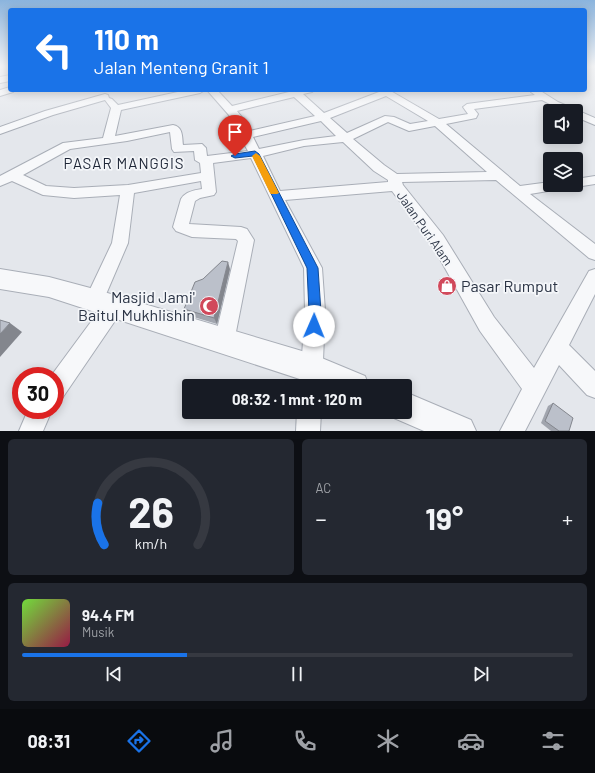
<!DOCTYPE html>
<html lang="id">
<head>
<meta charset="utf-8">
<style>
  :root { --surface:#171b24; --page:#242831; --text:#f1f3f6; --muted:#9ea1a6; --line:#363941; --accent:#1a73e8 }
  body { margin:0; font-family:Barlow,sans-serif; background:var(--page); color:var(--text); height:100vh; display:flex; flex-direction:column; font-size:15px; white-space:nowrap }
  * { box-sizing:border-box; margin:0 }
  p { font-size:13px; color:var(--muted) }
  .icon { flex:none; width:22px; height:22px; fill:none; stroke:currentColor; stroke-width:2; stroke-linecap:round; stroke-linejoin:round }
  .map { position:relative; height:431px; overflow:hidden }
  .sheet { display:flex; flex-direction:column; gap:8px; padding:8px; background:#0d0f14; flex:1 }
  .sheet>* { flex:none }
  .top-card { position:absolute; left:8px; top:8px; width:579px; height:84px; border-radius:4px; box-shadow:0 2px 10px #0003; background:#1a73e8; color:#fff; overflow:hidden }
  .buttons { position:absolute; left:543px; top:104px; display:grid; gap:8px }
  .buttons a { display:grid; place-items:center; width:40px; height:40px; border-radius:4px; background:var(--surface); box-shadow:0 2px 10px #0003; font-size:20px }
  .speed { position:absolute; left:12px; top:367px; display:flex; gap:8px; font-size:20px; font-weight:700; text-align:center }
  .speed>* { display:grid; place-content:center; width:52px; height:52px; border-radius:50%; background:var(--surface); box-shadow:0 2px 10px #0003; line-height:1 }
  .speed .limit { border:6px solid #d22; background:#fff; color:#111 }
  .pin { position:absolute; display:grid; place-items:center; width:34px; height:34px; color:#fff; margin:-41px -17px; border-radius:50% 50% 50% 0; rotate:-45deg; box-shadow:0 0 4px #0007 }
  .pin .icon { rotate:45deg }
  .me { position:absolute; width:44px; margin:-22px; rotate:1deg; stroke-linejoin:round; filter:drop-shadow(0 0 3px #0008) }
  .turn { display:flex; align-items:center; gap:14px; height:84px; padding:0 20px; font-size:18px }
  .turn .icon { width:52px; height:52px; stroke-width:2.5 }
  .turn b { display:block; font-size:28px; line-height:34px }
  .big { font-size:30px; font-weight:700; line-height:1.1 }
  .sheet .card { flex:1; display:flex; flex-direction:column; justify-content:center; gap:6px; min-width:0; padding:0 14px; border-radius:6px; background:var(--page) }
  .sheet .dial { align-items:center; gap:0 }
  .dial svg { height:104px; overflow:visible; fill:none; stroke:var(--line); stroke-width:7; stroke-linecap:round; text-anchor:middle }
  .dial text { fill:var(--text); stroke:none }
  .song { display:flex; align-items:center; gap:12px }
  .cover { width:48px; height:48px; border-radius:6px; background:linear-gradient(135deg,hsl(100 70% 55%),hsl(340 70% 35%)) }
  .played { height:4px; border-radius:2px; background:linear-gradient(90deg,var(--accent) 30%,var(--line) 30%) }
  .keys { display:flex; justify-content:space-around; direction:ltr }
  .heat { display:flex; justify-content:space-between; align-items:center; font-size:22px; direction:ltr }
  .sheet .tiles { flex:1; display:grid; gap:8px; grid-template-columns:1fr 1fr }
  .card:last-child { grid-column:span 2 }
  .trip { position:absolute; left:182px; top:379px; width:230px; height:40px; border-radius:4px; background:var(--surface); box-shadow:0 2px 10px #0003; font-weight:700; line-height:40px; text-align:center }
  .tab-bar { display:flex; height:64px; justify-content:space-around; align-items:center; background:#090b0e; color:var(--muted) }
  .tab-bar .icon { width:28px; height:28px }
  .tab-bar .current { color:var(--accent) }
  .tab-bar b { font-size:18px; color:var(--text) }
  .map>svg:first-child { display:block }
  .lines { fill:none; stroke-linecap:round; stroke-linejoin:round }
  .minor-casing { stroke:#a9aeb7; stroke-width:2 }
  .tertiary-casing { stroke:#a9aeb7; stroke-width:2 }
  .minor { fill:#f7f8fa; fill-rule:evenodd }
  .tertiary { fill:#f7f8fa; fill-rule:evenodd }
  .wall { fill:#a1a5ae }
  .shaded-wall { fill:#83868d }
  .building { fill:#bbc0ca; stroke:#83868d }
  .route { fill:#1a73e8; stroke:#114b97 }
  .slow { fill:#f59e0b }
  .labels { text-anchor:middle; stroke-width:3.5; stroke-linejoin:round; paint-order:stroke }
  .street-label { font-size:13px; fill:#2b3445; stroke:#f4f6f9 }
  .quarter-label { font-size:15px; letter-spacing:1px; fill:#1d2536; stroke:#f4f6f9 }
  .near-poi-label { font-size:16px; fill:#2b3445; stroke:#f4f6f9; text-anchor:start }
</style>
</head>
<body>
<div class="map">
<svg width="595" height="431" viewBox="0 0 595 431">
  <rect width="100%" height="100%" fill="#e4e7ec"/>
  <g class="lines">
    <defs>
      <g id="minor">
        <path d="M10,75V81L0,83V77Z"/>
        <path d="M10,87V90H15L13,92L0,96V90Z"/>
        <path d="M187,90H205L200,93L121,110L115,136L173,125C183,127 182,136 183,145L202,144L206,148L207,156L248,151L239,135L240,134L235,122L207,90H217L232,106L289,92L287,90H314L312,92L303,94L324,113L379,92L377,90H389L439,119L468,114L463,107L467,104L535,95L531,92L533,90H539L558,102L595,118V125L576,117V111H563L542,100L474,109L478,114L476,118L446,124L520,186L550,182V185H567L565,188L560,189L530,194L595,244V260L589,258L496,180L402,182L403,185L443,235L494,317L534,368L589,271L595,269V294L569,345L595,371V398L587,395L559,365L525,431H500L522,389L480,331L431,243L392,191L285,200L322,268L325,311L322,386H300L305,311L304,268L251,158L213,163L216,192L214,195L200,198L195,201L189,224L241,227L247,229L254,240L234,342L231,349L224,352L217,349L214,342L238,241L236,239L192,237L176,231L173,227L181,199C185,192 194,190 202,189L201,181L134,193L128,243L101,306L94,308L87,306L85,300L112,243L120,195L74,198L43,195L12,181L0,186V176L63,143L103,138L111,108L105,100L53,115L0,134V127L45,111L105,94L108,95L109,98L112,99L118,105ZM386,96L428,121L410,124L394,117L385,116L347,133L330,118ZM294,97L315,116L250,131L245,121L237,111ZM321,121L336,136L304,140L259,149L253,137ZM388,122L409,131L435,126L487,172L397,174L384,165L353,139ZM170,132L172,149L174,152L194,151L195,160L200,163L201,173L128,185L74,188L46,186L23,175L70,149L127,141ZM343,142L374,171L388,180V182L280,191L263,156L304,146Z"/>
        <path d="M595,176V184L576,187L571,185H576V179Z"/>
        <path d="M114,297L121,300L124,306L121,312L63,397L55,400V376H51L107,300Z"/>
        <path d="M28,410H52L43,431H19Z"/>
        <path d="M297,412H321L320,431H296Z"/>
      </g>
      <g id="tertiary">
        <path d="M0,269L49,277L94,289L312,354L365,376L369,386H321L49,297L0,289Z"/>
        <path d="M405,392L471,420L476,431H424L394,418L392,412H405Z"/>
      </g>
    </defs>
    <use href="#minor" class="minor-casing"/>
    <use href="#tertiary" class="tertiary-casing"/>
    <use href="#minor" class="minor"/>
    <use href="#tertiary" class="tertiary"/>
  </g>
  <g class="wall">
    <path d="M230,269L217,324L187,315L184,309Z"/>
    <path d="M553,403L569,431H551L541,423L548,406Z"/>
  </g>
  <g class="shaded-wall">
    <path d="M228,262L230,269L217,324L214,318Z"/>
    <path d="M10,323L22,332L0,357V334Z"/>
  </g>
  <g class="building">
    <path d="M222,261L228,262L214,318L184,309L195,282L203,279Z"/>
    <path d="M0,320L10,323L0,334Z"/>
    <path d="M553,403L573,418L569,431H559L545,421Z"/>
  </g>
  <linearGradient id="sky" x2="0" y2="1"><stop stop-color="#8bb4dd"/><stop offset="0.52" stop-color="#f3f4f6"/><stop offset="1" stop-color="#f3f4f6" stop-opacity="0"/></linearGradient>
  <rect width="595" height="127" fill="url(#sky)"/>
  <path class="route" d="M255,151L259,154L318,268L321,312V326L319,330L314,331L310,330L308,326L309,312L307,268L253,156L235,158L231,156L235,154Z"/>
  <path class="slow" d="M256,153L260,156L279,193L277,194H271L270,193L252,156Z"/>
  <defs>
    <symbol id="shop-disc" viewBox="-11 -11 22 22"><circle r="9.5" fill="#d1495b" stroke="#f4f6f9"/><path d="M-5-2.5h2.3a2.7 3.5 0 0 1 5.4 0H5L5.5 6h-11ZM-1.5-2.5h3a1.5 2.3 0 0 0-3 0Z" fill="#fff"/></symbol>
    <symbol id="mosque-disc" viewBox="-11 -11 22 22"><circle r="9.5" fill="#d1495b" stroke="#f4f6f9"/><path d="M3.5-4.9A6 6 0 1 0 3.5 4.9A5 5 0 1 1 3.5-4.9Z" fill="#fff"/></symbol>
  </defs>
  <g fill-rule="evenodd">
    <use href="#shop-disc" x="436" y="275" width="22" height="22"/>
    <use href="#mosque-disc" x="198" y="295" width="22" height="22"/>
  </g>
  <g class="labels">
    <g class="street-label">
      <text transform="translate(425 228) rotate(55)" y="5">Jalan Puri Alam</text>
    </g>
    <g class="quarter-label">
      <text x="124" y="169">PASAR MANGGIS</text>
    </g>
    <g class="near-poi-label">
      <text x="461" y="292">Pasar Rumput</text>
      <text x="195" y="303" text-anchor="end">Masjid Jami'<tspan x="195" dy="18">Baitul Mukhlishin</tspan></text>
    </g>
  </g>
</svg>
<div class="buttons">
<a><svg class="icon" aria-label="sound" viewBox="0 0 24 24"><path d="M4 9h4l5-4v14l-5-4H4zM17 9q2 3 0 6"/></svg></a>
<a><svg class="icon" aria-label="layers" viewBox="0 0 24 24"><path d="M12 4l9 5-9 5-9-5zM3 14l9 5 9-5"/></svg></a>
</div>
<div class="speed"><div class="limit">30</div></div>
<div class="pin" style="left:235px;top:156px;background:#d93025"><svg class="icon" aria-label="arrive" viewBox="0 0 24 24"><path d="M6 21V4h12l-3 4 3 4H6"/></svg></div>
<svg class="me" style="left:314px;top:326px" viewBox="-20 -20 40 40"><circle r="19" fill="#fff"/><path d="M0-13L10 11 0 6-10 11z" fill="#1a73e8"/></svg>
<div class="trip">08:32 · 1 mnt · 120 m</div>
<div class="top-card">
<div class="turn"><svg class="icon" aria-label="left" viewBox="0 0 24 24"><path d="M17 20v-9H6M10 6l-5 5 5 5"/></svg><div><b>110 m</b>Jalan Menteng Granit 1</div></div>
</div>
</div>
<section class="sheet">
<div class="tiles">
<div class="card dial"><svg viewBox="0 0 100 80">
<path d="M14 69A42 42 0 1 1 86 69"/>
<path d="M14 69A42 42 0 0 1 9 37" stroke="#1a73e8"/>
<text x="50" y="56" font-size="32" font-weight="700">26</text>
<text x="50" y="72" font-size="11">km/h</text>
</svg></div>
<div class="card"><p>AC</p>
<div class="heat"><a>−</a><b class="big">19°</b><a>+</a></div>
</div>
<div class="card">
<div class="song"><i class="cover"></i><div><b>94.4 FM</b><p>Musik</p></div></div>
<div class="played"></div>
<div class="keys"><svg class="icon" aria-label="previous" viewBox="0 0 24 24"><path d="M18 5L8 12l10 7zM5 5v14"/></svg><svg class="icon" aria-label="pause" viewBox="0 0 24 24"><path d="M8 5v14M16 5v14"/></svg><svg class="icon" aria-label="next" viewBox="0 0 24 24"><path d="M6 5l10 7-10 7zM19 5v14"/></svg></div>
</div>
</div>
</section>
<nav class="tab-bar">
<b>08:31</b>
<svg class="icon current" aria-label="directions" viewBox="0 0 24 24"><path d="M12 3l9 9-9 9-9-9zM9 14v-3h6M13 9l2 2-2 2"/></svg>
<svg class="icon" aria-label="music" viewBox="0 0 24 24"><path d="M9 18V5l10-2v13"/><circle cx="6" cy="18" r="3"/><circle cx="16" cy="16" r="3"/></svg>
<svg class="icon" aria-label="phone" viewBox="0 0 24 24"><path d="M5 4h4l2 5-3 2q2 4 5 5l2-3 5 2v4C11 20 4 13 5 4z"/></svg>
<svg class="icon" aria-label="climate" viewBox="0 0 24 24"><path d="M12 3v18M4 7l16 10M4 17L20 7"/></svg>
<svg class="icon" aria-label="car" viewBox="0 0 24 24"><path d="M5 17H2v-5l4-1 3-4h7l3 4 3 1v5h-3M9 17h6M6 11h13"/><circle cx="7" cy="17" r="2"/><circle cx="17" cy="17" r="2"/></svg>
<svg class="icon" aria-label="filters" viewBox="0 0 24 24"><path d="M4 7h16M4 17h16"/><circle cx="9" cy="7" r="2"/><circle cx="15" cy="17" r="2"/></svg>
</nav>
</body>
</html>
